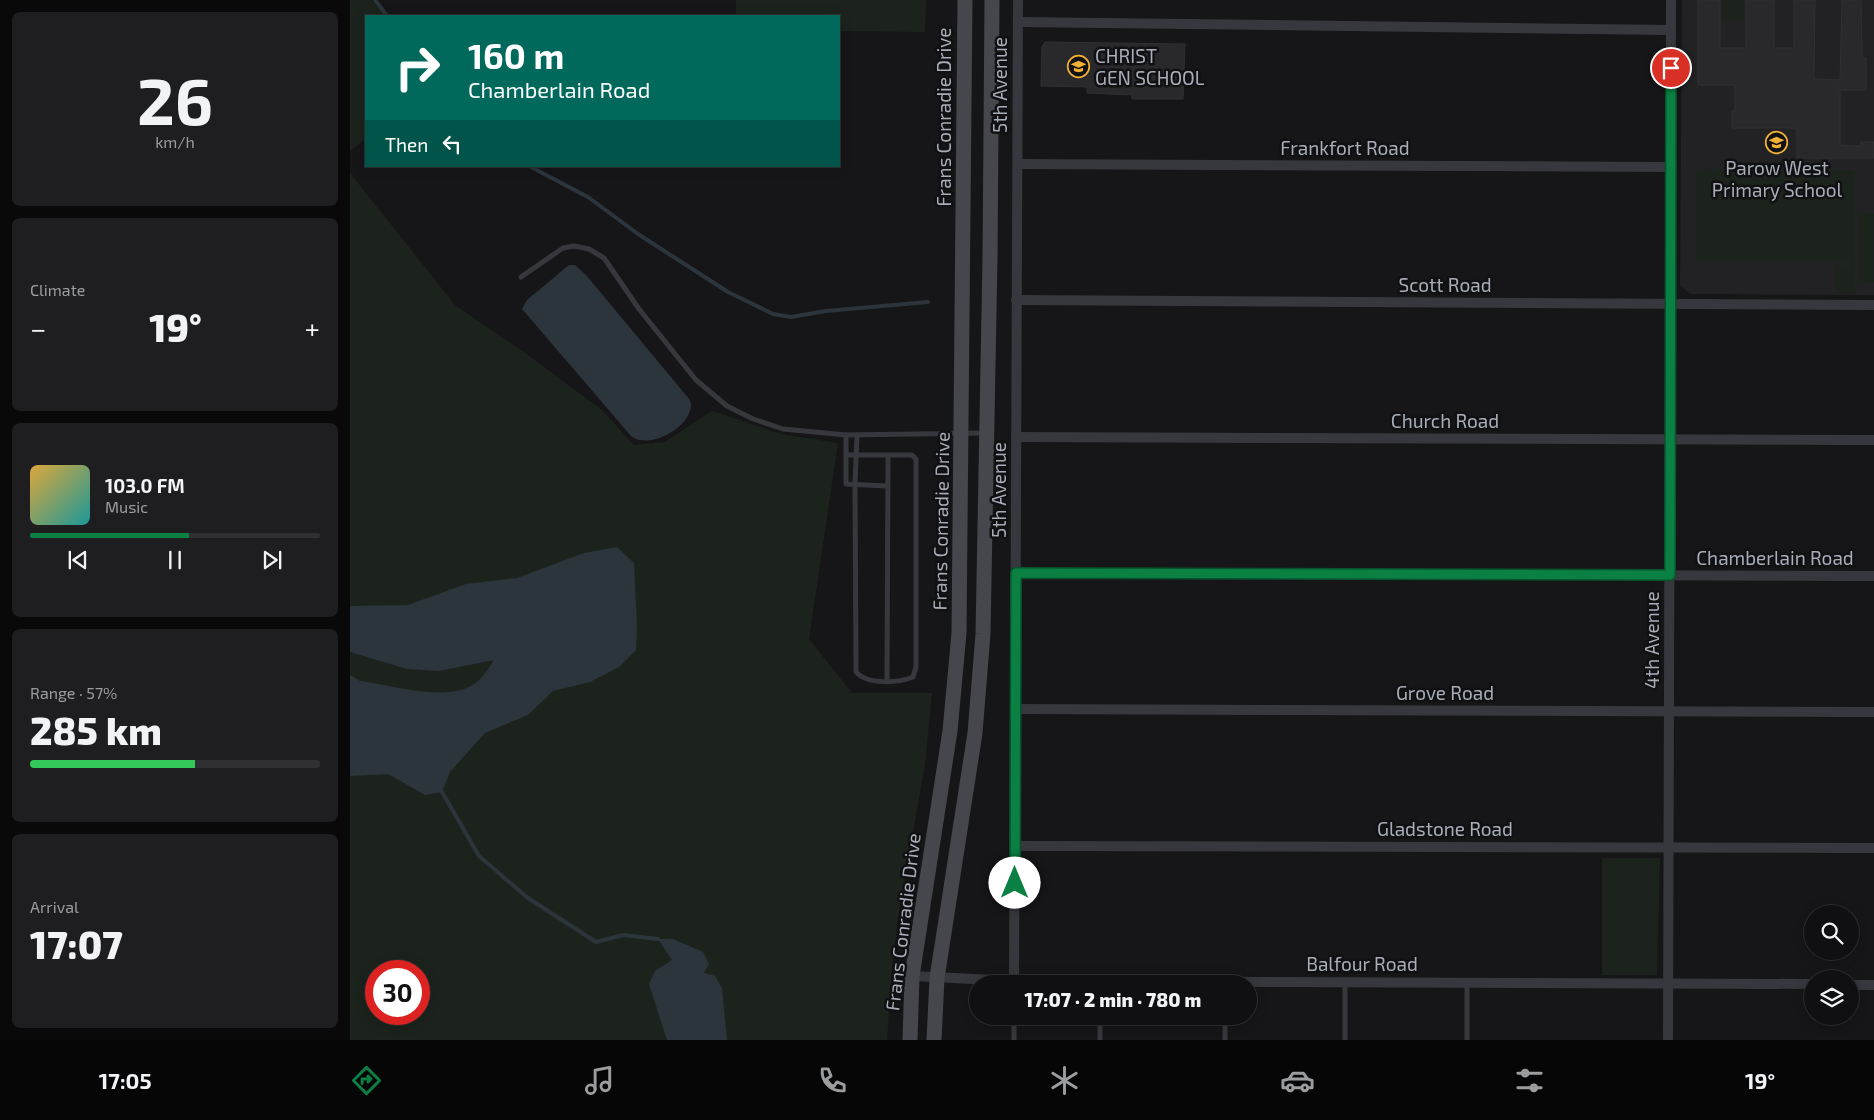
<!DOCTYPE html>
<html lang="en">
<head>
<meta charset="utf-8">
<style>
  :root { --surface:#101012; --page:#1e1e20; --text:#f1f3f6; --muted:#9c9d9f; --line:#303032; --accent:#0b8043 }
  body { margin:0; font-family:"Exo 2",sans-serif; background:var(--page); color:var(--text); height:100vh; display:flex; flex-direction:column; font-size:19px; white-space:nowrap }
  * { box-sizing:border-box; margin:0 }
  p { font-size:16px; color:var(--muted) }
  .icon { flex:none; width:28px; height:28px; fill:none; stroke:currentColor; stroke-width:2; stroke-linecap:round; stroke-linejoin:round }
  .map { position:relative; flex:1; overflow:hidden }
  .side { display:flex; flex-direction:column; gap:12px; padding:12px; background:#09090a; width:350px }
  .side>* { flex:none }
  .banner { position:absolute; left:15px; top:15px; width:475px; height:152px; border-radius:0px; box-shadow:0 2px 12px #0003,0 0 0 1px var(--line); background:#00695c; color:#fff; overflow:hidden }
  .controls { position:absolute; left:1454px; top:905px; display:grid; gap:10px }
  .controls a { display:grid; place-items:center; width:55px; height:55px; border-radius:50%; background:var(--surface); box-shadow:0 2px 12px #0003,0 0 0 1px var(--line); font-size:25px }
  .speed { position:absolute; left:15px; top:960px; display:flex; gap:10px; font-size:25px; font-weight:700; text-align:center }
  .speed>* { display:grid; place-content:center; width:65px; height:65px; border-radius:50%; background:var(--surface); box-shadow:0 2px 12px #0003,0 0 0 1px var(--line); line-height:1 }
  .speed .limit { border:8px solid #d22; background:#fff; color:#111 }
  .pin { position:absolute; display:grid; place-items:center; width:42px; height:42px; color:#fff; margin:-21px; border:2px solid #fff; border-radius:50%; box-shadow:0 1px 5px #0007 }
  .me { position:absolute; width:55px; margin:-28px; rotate:0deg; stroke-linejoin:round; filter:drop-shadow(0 0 4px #0008) }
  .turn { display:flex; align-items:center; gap:18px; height:105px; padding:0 20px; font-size:22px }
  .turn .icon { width:65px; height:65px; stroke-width:2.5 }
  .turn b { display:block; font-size:35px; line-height:42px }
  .then { display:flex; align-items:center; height:48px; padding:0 20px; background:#0003; gap:10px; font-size:19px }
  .big { font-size:38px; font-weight:800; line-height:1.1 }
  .side .card { flex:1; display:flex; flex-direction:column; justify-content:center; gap:8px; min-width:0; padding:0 18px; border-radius:8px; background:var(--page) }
  .side .dial { align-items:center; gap:0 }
  .dial b { font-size:65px; line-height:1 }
  .song { display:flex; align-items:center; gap:15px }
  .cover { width:60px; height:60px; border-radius:8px; background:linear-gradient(135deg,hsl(40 70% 55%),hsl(180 70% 35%)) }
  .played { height:5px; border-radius:2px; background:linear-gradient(90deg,var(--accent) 55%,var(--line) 55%) }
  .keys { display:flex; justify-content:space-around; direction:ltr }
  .heat { display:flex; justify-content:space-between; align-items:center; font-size:28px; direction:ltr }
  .charge { height:8px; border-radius:4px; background:linear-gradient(90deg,#34c759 57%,var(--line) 0) }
  .trip { position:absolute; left:619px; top:975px; width:288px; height:50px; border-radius:25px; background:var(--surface); box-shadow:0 2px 12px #0003,0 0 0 1px var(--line); font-weight:800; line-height:50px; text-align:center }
  .tab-bar { display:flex; height:80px; justify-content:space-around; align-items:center; background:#060607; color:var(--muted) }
  .tab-bar .icon { width:35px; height:35px }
  .tab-bar .on { color:var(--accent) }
  .tab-bar b { font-size:22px; color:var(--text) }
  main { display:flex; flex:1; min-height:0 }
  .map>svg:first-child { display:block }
  .built { fill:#222225 }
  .green { fill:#1c231d; fill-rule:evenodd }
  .water { fill:#2c353c }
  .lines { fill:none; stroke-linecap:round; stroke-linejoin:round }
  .stream { stroke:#2c353c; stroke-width:4 }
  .building { fill:#29292c; stroke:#303034 }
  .service { stroke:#37383d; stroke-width:5 }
  .minor { stroke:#37383d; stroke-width:10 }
  .secondary { stroke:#45474d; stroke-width:15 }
  .route-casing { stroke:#07532c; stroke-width:12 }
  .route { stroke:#0b8043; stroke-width:9 }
  .labels { text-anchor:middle; stroke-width:5; stroke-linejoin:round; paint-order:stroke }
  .poi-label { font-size:19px; fill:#a8adb8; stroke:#111113; text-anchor:start }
  .street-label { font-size:19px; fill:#a8adb8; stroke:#111113 }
</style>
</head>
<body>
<main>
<section class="side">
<div class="card dial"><b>26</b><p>km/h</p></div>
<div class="card"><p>Climate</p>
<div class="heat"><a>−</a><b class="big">19°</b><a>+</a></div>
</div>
<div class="card">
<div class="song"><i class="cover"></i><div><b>103.0 FM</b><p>Music</p></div></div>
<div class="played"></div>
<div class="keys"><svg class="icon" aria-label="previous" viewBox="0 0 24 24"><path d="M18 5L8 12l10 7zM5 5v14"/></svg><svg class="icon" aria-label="pause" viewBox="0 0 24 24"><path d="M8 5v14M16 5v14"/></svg><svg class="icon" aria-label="next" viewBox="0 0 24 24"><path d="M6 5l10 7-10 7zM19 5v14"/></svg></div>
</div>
<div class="card"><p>Range · 57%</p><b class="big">285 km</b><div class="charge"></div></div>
<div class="card"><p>Arrival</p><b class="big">17:07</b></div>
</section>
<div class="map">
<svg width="1524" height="1040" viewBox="0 0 1524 1040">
  <rect width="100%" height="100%" fill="#161618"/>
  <path class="built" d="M1332,0H1524V295L1340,294L1330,285Z"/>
  <g class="green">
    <path d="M0,0H22L34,16H16V138L0,151Z"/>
    <path d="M386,0H576L575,32L489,31V16H386Z"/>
    <rect x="1372" y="0" width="22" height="21"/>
    <path d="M1346,169L1505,170V263H1346Z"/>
    <path d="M0,173L105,305L178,355L252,410L284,445L315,442L362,411L431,434L488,443L459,639L502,693H582L575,765L549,910L542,968L537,1040H0ZM26,971H69V1014H26Z"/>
    <path d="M1509,214H1524V282H1508Z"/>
    <rect x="1485" y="265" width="20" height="28"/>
    <path d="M1252,858H1310L1307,975H1252Z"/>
  </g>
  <g class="water">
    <path d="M219,265H225L236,275L340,400C348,423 300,452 281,436L172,309L177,300Z"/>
    <path d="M267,547L284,563L287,626L286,650L269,667L240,682L203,691L178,715L135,733L100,772L92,792L75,795L38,774L0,776V675L10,681C43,685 95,703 124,684C132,679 139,668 144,660L89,671L57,669L0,652V606L58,605L116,584L167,578L234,553Z"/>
    <path d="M308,939H323L353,952L359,964L354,973L365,976L372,988L377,1040H317L299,984L305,971L322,960Z"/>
  </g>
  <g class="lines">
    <g class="stream">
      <path d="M25,0L37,16"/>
      <path d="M179,166L238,197L288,234L378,292L423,314L441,317L476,311L578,302"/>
      <path d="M92,792L129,856L178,898L246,942L273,935L308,939"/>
    </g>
  </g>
  <g class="building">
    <path d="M1348,0H1370V48H1396V0H1424V48H1444V0H1465L1464,79L1490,80L1492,0H1511L1512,58H1516V90H1490V145L1511,146V142H1524V158H1447V128H1382V111H1385V85H1348Z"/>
    <path d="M695,42L835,44L833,99H782V95L737,93V87L691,86L692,47Z"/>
  </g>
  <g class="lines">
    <g class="service">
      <path d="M171,277L213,248L224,246L239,249L254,258L289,309L346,380L377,406L403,419L433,429L496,435L636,433"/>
      <path d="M496,435V484L537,486"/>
      <path d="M496,455H562L566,459V667L563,677C548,683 517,685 506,672L505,484L507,435"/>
      <path d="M537,680L538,455"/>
      <path d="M664,1040V1016"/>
      <path d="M750,1040V1016"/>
      <path d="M875,1040V1017"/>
      <path d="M995,1040V982"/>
      <path d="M1117,1040V983"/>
    </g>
    <g class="minor">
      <path d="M668,22L1321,30"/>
      <path d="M668,164L1322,167"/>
      <path d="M666,300L1524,305"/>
      <path d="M666,437L1524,440"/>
      <path d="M666,573L1524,576"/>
      <path d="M665,709L1524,712"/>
      <path d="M665,846L1524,848"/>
      <path d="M562,976L664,981L1462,984"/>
      <path d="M664,981L668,0"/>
      <path d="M1500,985H1524"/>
      <path d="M1318,1040L1321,0"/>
    </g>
    <g class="secondary">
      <path d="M560,1040L562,976L600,731L609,633L615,0"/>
      <path d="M584,1040L587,978L625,733L633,634L640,258L642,0"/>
    </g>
  </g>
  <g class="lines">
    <defs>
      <path id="route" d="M665,883L666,573L1320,575L1321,68"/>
    </defs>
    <use href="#route" class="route-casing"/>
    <use href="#route" class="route"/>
  </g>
  <defs>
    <symbol id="school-ring" viewBox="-11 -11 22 22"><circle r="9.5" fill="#111113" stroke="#f2b134" stroke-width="1.5"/><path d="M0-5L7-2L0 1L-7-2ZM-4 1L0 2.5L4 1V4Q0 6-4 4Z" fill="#f2b134"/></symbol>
  </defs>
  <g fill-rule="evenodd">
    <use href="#school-ring" x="716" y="54" width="25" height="25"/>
    <use href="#school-ring" x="1414" y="130" width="25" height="25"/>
  </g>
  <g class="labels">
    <g class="poi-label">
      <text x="745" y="63">CHRIST<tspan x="745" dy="22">GEN SCHOOL</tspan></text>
      <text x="1427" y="175" text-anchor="middle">Parow West<tspan x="1427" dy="22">Primary School</tspan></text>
    </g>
    <g class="street-label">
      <text transform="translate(650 85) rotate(-90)" y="7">5th Avenue</text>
      <text transform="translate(594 117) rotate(-90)" y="7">Frans Conradie Drive</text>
      <text x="995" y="155">Frankfort Road</text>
      <text x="1095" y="292">Scott Road</text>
      <text x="1095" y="428">Church Road</text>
      <text transform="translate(649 490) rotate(-90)" y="7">5th Avenue</text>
      <text transform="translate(591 521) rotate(-89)" y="7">Frans Conradie Drive</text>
      <text x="1425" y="565">Chamberlain Road</text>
      <text transform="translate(1302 640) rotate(-90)" y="7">4th Avenue</text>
      <text x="1095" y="700">Grove Road</text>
      <text x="1095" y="836">Gladstone Road</text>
      <text transform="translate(553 922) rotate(-83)" y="7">Frans Conradie Drive</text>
      <text x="1012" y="971">Balfour Road</text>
    </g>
  </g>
</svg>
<div class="controls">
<a><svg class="icon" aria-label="search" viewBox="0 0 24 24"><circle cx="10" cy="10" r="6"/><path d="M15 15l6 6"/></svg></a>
<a><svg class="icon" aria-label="layers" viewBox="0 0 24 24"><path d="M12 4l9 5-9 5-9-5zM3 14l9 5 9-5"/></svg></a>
</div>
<div class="speed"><div class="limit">30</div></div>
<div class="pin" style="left:1321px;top:68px;background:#d93025"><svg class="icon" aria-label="arrive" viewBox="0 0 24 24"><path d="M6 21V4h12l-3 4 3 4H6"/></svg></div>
<svg class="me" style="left:665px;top:883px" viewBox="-20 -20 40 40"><circle r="19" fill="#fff"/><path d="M0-13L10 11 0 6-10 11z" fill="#0b8043"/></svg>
<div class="trip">17:07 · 2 min · 780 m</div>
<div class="banner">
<div class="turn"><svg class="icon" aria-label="right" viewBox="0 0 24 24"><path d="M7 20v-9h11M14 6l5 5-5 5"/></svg><div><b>160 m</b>Chamberlain Road</div></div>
<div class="then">Then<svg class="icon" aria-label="left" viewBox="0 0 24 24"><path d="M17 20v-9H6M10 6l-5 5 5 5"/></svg></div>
</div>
</div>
</main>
<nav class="tab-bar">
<b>17:05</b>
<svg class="icon on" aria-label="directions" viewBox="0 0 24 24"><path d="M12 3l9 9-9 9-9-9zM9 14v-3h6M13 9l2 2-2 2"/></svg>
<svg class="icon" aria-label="music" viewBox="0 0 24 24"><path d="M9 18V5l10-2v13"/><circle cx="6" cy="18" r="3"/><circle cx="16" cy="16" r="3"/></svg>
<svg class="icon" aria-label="phone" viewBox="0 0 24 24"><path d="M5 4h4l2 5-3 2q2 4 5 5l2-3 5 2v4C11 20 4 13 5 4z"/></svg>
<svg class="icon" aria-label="climate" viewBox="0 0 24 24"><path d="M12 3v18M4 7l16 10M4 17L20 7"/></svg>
<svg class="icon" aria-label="car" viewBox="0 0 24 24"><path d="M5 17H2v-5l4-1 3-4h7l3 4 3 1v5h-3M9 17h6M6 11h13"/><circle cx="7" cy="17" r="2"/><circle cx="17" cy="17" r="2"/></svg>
<svg class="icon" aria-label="filters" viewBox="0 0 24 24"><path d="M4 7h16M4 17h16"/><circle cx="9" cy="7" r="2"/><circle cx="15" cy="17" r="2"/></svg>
<b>19°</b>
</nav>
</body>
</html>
